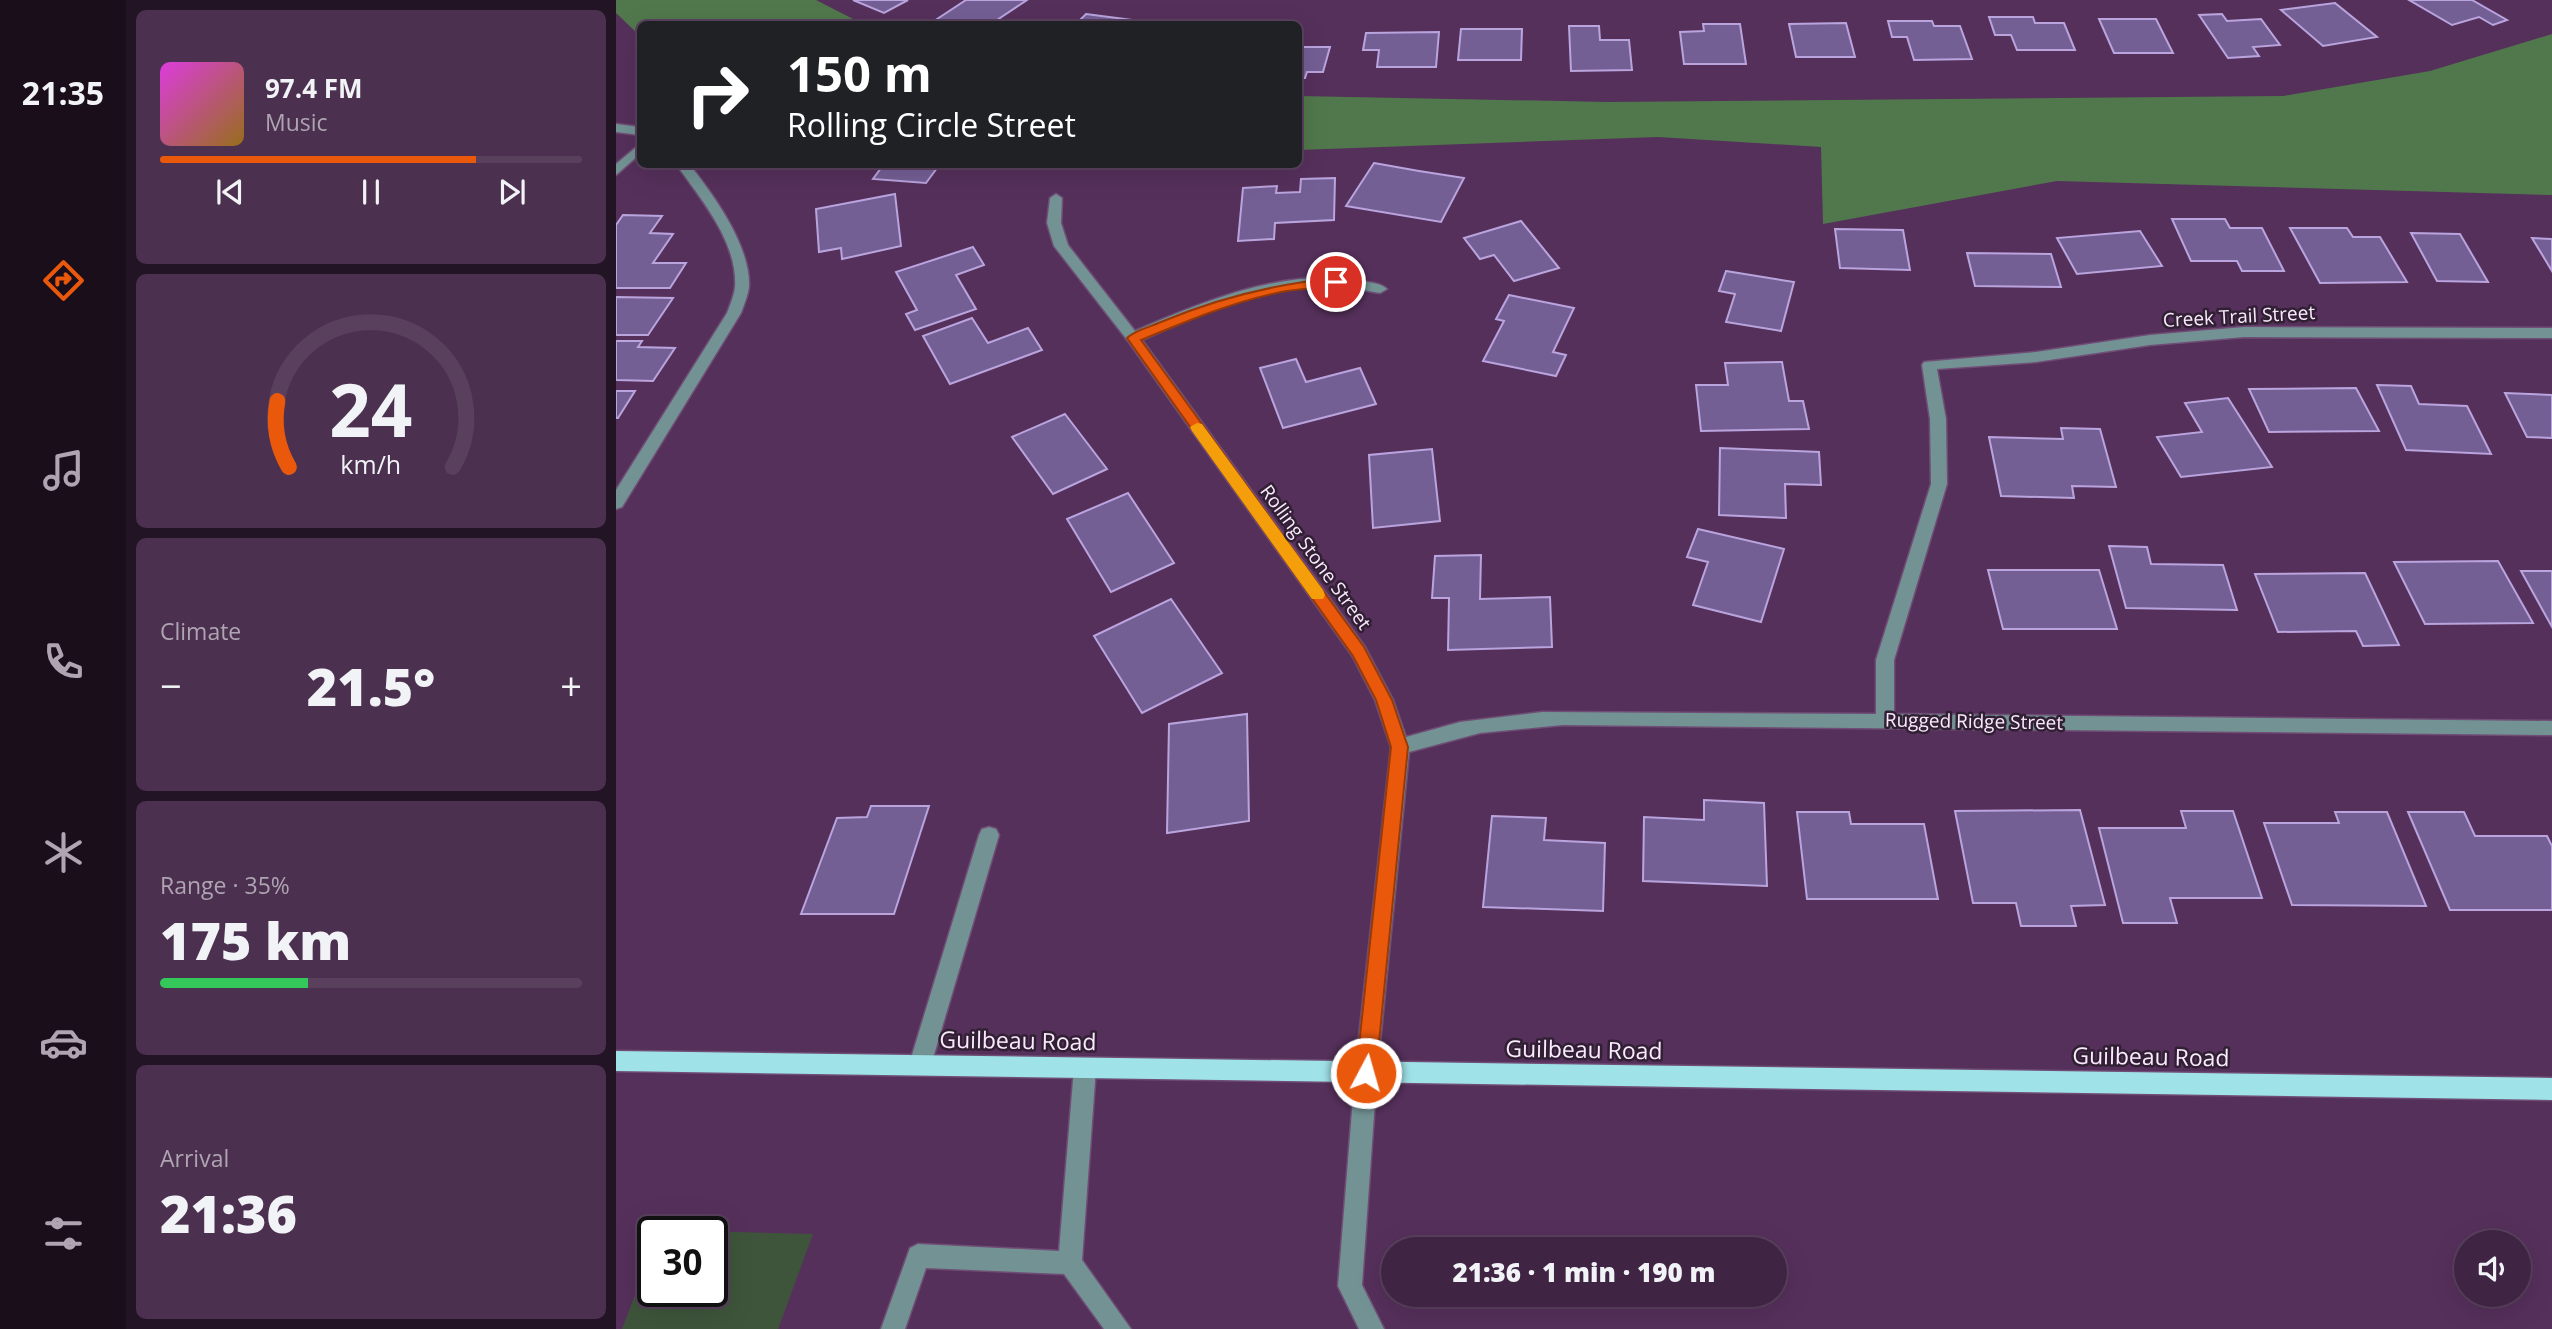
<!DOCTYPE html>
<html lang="en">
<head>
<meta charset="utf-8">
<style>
  :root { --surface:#402444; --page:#4b304f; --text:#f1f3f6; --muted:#aea4b2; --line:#59415d; --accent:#ea580c }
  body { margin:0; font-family:"Open Sans",sans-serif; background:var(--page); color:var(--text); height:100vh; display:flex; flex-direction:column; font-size:26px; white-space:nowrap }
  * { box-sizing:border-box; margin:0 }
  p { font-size:23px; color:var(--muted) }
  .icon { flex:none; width:38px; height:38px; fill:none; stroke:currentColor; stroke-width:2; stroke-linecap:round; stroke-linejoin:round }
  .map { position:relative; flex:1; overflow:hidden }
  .panel { display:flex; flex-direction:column; gap:10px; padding:10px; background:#231425; width:490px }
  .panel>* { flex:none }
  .guide { position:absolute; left:21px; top:21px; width:665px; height:147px; border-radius:10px; box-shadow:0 7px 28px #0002,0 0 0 2px var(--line); background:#202124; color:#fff; overflow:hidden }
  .tools { position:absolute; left:1838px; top:1230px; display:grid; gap:14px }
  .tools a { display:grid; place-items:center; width:77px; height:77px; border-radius:50%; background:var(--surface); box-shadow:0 7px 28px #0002,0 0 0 2px var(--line); font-size:35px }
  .speed { position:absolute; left:21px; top:1216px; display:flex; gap:14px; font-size:35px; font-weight:700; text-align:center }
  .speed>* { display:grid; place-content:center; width:91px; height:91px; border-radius:50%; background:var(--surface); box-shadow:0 7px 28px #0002,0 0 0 2px var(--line); line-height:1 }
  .speed .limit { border:4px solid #111; border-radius:10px; background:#fff; color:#111 }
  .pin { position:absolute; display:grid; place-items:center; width:60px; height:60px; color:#fff; margin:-30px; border:4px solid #fff; border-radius:50%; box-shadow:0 2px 7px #0007 }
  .me { position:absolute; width:77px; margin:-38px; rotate:6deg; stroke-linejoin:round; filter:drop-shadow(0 0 5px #0008) }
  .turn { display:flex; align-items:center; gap:24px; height:147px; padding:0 35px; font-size:32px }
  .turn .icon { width:91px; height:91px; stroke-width:2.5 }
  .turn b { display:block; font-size:49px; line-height:60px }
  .big { font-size:52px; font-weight:800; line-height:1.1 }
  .panel .tile { flex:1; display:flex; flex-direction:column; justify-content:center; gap:10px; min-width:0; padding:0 24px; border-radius:10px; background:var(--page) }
  .panel .dial { align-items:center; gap:0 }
  .dial svg { height:182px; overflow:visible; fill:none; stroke:var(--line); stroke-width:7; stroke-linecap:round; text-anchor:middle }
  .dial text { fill:var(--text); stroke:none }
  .song { display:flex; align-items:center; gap:21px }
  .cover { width:84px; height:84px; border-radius:10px; background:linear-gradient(135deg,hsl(300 70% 55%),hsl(40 70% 35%)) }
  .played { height:7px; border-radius:4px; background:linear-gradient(90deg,var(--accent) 75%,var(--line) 75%) }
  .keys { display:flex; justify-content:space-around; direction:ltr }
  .heat { display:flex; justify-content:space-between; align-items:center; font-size:38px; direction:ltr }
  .charge { height:10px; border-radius:5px; background:linear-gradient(90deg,#34c759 35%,var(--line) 0) }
  .trip { position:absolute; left:765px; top:1237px; width:406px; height:70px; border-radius:35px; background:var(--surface); box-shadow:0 7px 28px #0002,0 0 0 2px var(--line); font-weight:800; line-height:70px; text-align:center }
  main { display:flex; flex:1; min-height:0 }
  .tab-bar { display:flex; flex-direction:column; width:126px; justify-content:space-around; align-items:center; background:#1a0e1b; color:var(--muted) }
  .tab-bar .icon { width:49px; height:49px }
  .tab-bar .active { color:var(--accent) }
  .tab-bar b { font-size:32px; color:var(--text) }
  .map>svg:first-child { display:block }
  .green { fill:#3e553b }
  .forest { fill:#51784c }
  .building { fill:#745f95; stroke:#baa4de; stroke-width:2 }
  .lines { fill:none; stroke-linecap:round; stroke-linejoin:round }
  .minor-casing { stroke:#6f4d75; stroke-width:3 }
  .major-casing { stroke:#6f4d75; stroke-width:3 }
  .minor { fill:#729294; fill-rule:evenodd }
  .major { fill:#9fe2e7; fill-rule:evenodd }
  .route { fill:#ea580c; stroke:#983908; stroke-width:2 }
  .slow { fill:#f59e0b }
  .labels { text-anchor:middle; stroke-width:5; stroke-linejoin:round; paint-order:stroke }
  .street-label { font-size:19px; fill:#fae8fd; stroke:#312034 }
  .near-street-label { font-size:23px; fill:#fae8fd; stroke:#312034 }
</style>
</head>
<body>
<main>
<nav class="tab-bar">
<b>21:35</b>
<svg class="icon active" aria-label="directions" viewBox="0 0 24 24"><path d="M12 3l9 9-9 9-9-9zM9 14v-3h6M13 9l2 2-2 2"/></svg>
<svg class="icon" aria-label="music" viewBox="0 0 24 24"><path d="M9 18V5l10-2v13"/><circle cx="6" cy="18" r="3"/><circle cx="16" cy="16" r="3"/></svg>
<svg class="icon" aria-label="phone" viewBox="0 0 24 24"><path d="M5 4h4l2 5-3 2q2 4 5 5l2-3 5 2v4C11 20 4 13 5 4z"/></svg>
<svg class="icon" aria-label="climate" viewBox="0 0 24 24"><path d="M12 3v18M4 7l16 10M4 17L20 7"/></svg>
<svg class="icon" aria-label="car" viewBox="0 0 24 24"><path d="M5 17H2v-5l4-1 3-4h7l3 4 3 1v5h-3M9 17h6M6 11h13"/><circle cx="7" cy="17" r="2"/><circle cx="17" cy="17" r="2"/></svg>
<svg class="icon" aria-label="filters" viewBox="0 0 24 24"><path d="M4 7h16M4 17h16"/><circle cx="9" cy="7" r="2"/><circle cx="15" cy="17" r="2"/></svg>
</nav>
<section class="panel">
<div class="tile">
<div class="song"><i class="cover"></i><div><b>97.4 FM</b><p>Music</p></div></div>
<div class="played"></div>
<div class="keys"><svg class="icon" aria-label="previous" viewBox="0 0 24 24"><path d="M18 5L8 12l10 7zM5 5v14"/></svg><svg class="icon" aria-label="pause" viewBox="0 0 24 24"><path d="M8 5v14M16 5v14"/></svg><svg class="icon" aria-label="next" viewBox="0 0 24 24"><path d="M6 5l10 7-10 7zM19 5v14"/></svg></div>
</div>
<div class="tile dial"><svg viewBox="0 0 100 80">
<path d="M14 69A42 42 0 1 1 86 69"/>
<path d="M14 69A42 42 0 0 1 9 40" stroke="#ea580c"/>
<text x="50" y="56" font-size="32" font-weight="700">24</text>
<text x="50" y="72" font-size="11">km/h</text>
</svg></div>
<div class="tile"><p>Climate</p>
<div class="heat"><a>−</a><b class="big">21.5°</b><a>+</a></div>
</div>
<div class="tile"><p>Range · 35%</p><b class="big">175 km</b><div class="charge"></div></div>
<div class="tile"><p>Arrival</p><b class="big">21:36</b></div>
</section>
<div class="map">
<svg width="1936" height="1329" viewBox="0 0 1936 1329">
  <rect width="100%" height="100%" fill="#55305b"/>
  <path class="green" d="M43,1230L197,1234L162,1329H6L37,1248V1292H96V1232H43Z"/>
  <g class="forest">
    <path d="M0,0H200L247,24H24V36L0,13Z"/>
    <path d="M1936,34V195L1441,181L1207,224L1205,147L1042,137L683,150V96L992,102L1667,96L1814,71Z"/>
  </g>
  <g class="building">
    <path d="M237,0H292L268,13Z"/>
    <path d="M350,0H411L375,24L315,23Z"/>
    <path d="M1793,0H1856L1891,20L1877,25L1863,17L1836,25Z"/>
    <path d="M1719,3L1761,37L1707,46L1665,10Z"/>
    <path d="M470,14L524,21L521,24H460Z"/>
    <path d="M1606,14L1611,21L1645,19L1664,45L1637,47L1643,56L1612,58L1583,15Z"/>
    <path d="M1373,17H1417L1419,23H1448L1459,50H1401L1395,35H1379Z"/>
    <path d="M1483,19H1540L1557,53H1498Z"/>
    <path d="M1272,21H1316L1318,26H1344L1356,59L1298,60L1291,37H1276Z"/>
    <path d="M1230,23L1239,57H1180L1173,24Z"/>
    <path d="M1087,24H1124L1130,64H1068L1064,32L1088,31Z"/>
    <path d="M953,26H983L984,40H1013L1016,70L955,71Z"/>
    <path d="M845,29H906L905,60H842Z"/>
    <path d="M823,32L820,67H761L763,50H747L750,33Z"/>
    <path d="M682,47H714L707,72H691L689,78H682Z"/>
    <path d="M758,163L803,171L848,178L825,222L730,206Z"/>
    <path d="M268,164H324L310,183L257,179Z"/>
    <path d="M719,178L718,220L659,223L658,239L622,241L627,188L661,186L660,193L684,192L685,179Z"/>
    <path d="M279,194L285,246L226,259L225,248L203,252L200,209Z"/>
    <path d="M7,215L46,216L34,233L57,234L37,263H70L54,288H0V225Z"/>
    <path d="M1556,219H1609L1614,228H1646L1668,271H1626L1621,261H1575Z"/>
    <path d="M905,221L943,268L898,281L878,255L864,259L848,238Z"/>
    <path d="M1674,228H1731L1737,237H1764L1791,282L1704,283Z"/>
    <path d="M1219,229L1287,230L1294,270L1224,268Z"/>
    <path d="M1524,231L1546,266L1461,274L1441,238Z"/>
    <path d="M1795,233L1844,234L1872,282L1821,281Z"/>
    <path d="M1916,238L1936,239V271Z"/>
    <path d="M357,247L368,265L340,275L360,309L299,330L290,314L301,310L280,272Z"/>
    <path d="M1351,253L1435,254L1445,287L1359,286Z"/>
    <path d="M1110,271L1178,282L1165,331L1110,322L1119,294L1103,291Z"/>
    <path d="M893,295L958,308L937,352L950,355L940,376L867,361L888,321L880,319Z"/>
    <path d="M0,297L57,298L32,335H0Z"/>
    <path d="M356,318L372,343L412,328L426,350L334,384L307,336Z"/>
    <path d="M0,341H26L22,347L59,348L37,381L0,380Z"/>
    <path d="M680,359L690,382L744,368L760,404L667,428L644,368Z"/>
    <path d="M1166,362L1173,401H1187L1193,429L1085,431L1080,385H1112L1109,363Z"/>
    <path d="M1761,385L1795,386L1803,404L1851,406L1875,454L1790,450Z"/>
    <path d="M1740,388L1763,431L1653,432L1633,389Z"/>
    <path d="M0,391H19L2,418H0Z"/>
    <path d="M1889,393L1936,395V438L1911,437Z"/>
    <path d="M1612,398L1656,467L1565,477L1541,437L1586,432L1569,403Z"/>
    <path d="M449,414L491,469L437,494L396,437Z"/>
    <path d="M1445,428L1484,429L1500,487L1456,486L1458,498L1385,496L1373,437L1447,439Z"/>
    <path d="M1104,448L1203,452L1205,485L1169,484L1170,518L1103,515Z"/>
    <path d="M816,449L824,521L757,528L753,455Z"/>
    <path d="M512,493L558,563L495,592L451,519Z"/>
    <path d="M1082,529L1168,549L1145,622L1077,605L1092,562L1071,557Z"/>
    <path d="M1493,546L1531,547L1535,564L1607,565L1621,610L1510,608Z"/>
    <path d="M865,555L864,599L934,597L936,647L832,650L833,598H816L819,556Z"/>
    <path d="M1882,561L1917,623L1809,624L1778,562Z"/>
    <path d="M1372,570H1483L1501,629H1387Z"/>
    <path d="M1905,571H1936V627Z"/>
    <path d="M1749,573L1783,645L1747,646L1740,631L1662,632L1639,574Z"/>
    <path d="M555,599L606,673L526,713L478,636Z"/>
    <path d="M631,714L633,821L551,833L553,724Z"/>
    <path d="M1088,800L1148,803L1151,886L1027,881L1028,817L1088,820Z"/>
    <path d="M255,806H313L278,914H185L221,818L251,817Z"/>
    <path d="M1464,810L1489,905L1455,906L1460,926H1405L1400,903H1357L1339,811Z"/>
    <path d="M1565,811H1617L1646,898H1554L1561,923H1507L1483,828H1570Z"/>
    <path d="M1181,812H1233L1235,824H1308L1322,899H1191Z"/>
    <path d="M1719,812H1771L1810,906L1676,905L1648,823H1723Z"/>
    <path d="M1792,812H1848L1859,836H1931L1936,846V910H1834Z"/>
    <path d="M876,816L930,818L928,840L989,843L987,911L867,907Z"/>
  </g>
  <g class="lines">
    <defs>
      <g id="minor">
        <path d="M0,124L24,127V135L0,132Z"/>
        <path d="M24,144V154L0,175V164Z"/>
        <path d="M60,164H73C97,194 135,246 133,287C132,295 128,305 125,313L6,507L0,509V490L111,313C114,305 118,296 119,287C122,242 84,198 60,164Z"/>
        <path d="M440,194L446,198L445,223L452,245L519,331C588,301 670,267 746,281C755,283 765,283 771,289L764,293C750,291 736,287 722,286C654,283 586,313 526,340L749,647L777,700L790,737L844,722L926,712L1260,714V660L1315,484L1314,419L1306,365L1308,362L1420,352L1534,335L1628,327L1936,328V338L1628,337L1534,345L1420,362L1321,369L1330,419L1331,484L1278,660V714L1936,721V735L947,725L864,733L793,752L761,1073L746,1285L768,1329H743L722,1286L739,1073L775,747L759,700L737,657L512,341L438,246L431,223L434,198Z"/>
        <path d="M373,827L380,829L383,835L315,1065L312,1072L304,1075L296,1072L293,1065L363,835L366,829Z"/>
        <path d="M469,1058L477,1061L480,1068L466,1260L515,1329H488L448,1274L310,1268L289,1329H265L294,1248L302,1244L443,1251L458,1068L461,1061Z"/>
      </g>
      <path id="major" d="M0,1051L1936,1078V1100L0,1071Z"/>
    </defs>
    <use href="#minor" class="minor-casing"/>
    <use href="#major" class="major-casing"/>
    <use href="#minor" class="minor"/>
    <use href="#major" class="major"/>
  </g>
  <path class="route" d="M720,278L724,279V285C705,289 684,288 665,292C616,302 571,321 525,340L748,647L776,700L792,747L760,1073L757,1080L750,1083L743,1080L740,1073L775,747L760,700L737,656L511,338C519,330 534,327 545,322C602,298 658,284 720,278Z"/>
  <path class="slow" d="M581,423L586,424L707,590L709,595L707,599H696L576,431L574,427Z"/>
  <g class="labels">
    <g class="street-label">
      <text transform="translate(1623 316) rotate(-3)" y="7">Creek Trail Street</text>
      <text transform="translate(700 557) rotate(54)" y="7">Rolling Stone Street</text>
      <text transform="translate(1358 721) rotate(1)" y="7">Rugged Ridge Street</text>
    </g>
    <g class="near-street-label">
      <text transform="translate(402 1041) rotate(1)" y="8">Guilbeau Road</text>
      <text transform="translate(968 1050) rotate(1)" y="8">Guilbeau Road</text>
      <text transform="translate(1535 1057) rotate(1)" y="8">Guilbeau Road</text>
    </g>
  </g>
</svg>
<div class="tools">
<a><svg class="icon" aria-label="sound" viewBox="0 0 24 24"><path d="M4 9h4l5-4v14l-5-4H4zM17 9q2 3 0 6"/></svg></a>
</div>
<div class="speed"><div class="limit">30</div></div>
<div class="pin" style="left:720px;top:282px;background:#d93025"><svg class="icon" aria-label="arrive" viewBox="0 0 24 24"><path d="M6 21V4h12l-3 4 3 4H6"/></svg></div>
<svg class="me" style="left:750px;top:1073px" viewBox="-20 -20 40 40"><circle r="17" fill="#ea580c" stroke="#fff" stroke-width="3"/><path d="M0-11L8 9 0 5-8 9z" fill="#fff"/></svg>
<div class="trip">21:36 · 1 min · 190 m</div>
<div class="guide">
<div class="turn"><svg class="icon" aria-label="right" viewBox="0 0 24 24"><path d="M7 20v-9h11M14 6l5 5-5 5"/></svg><div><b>150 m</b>Rolling Circle Street</div></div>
</div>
</div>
</main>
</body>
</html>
